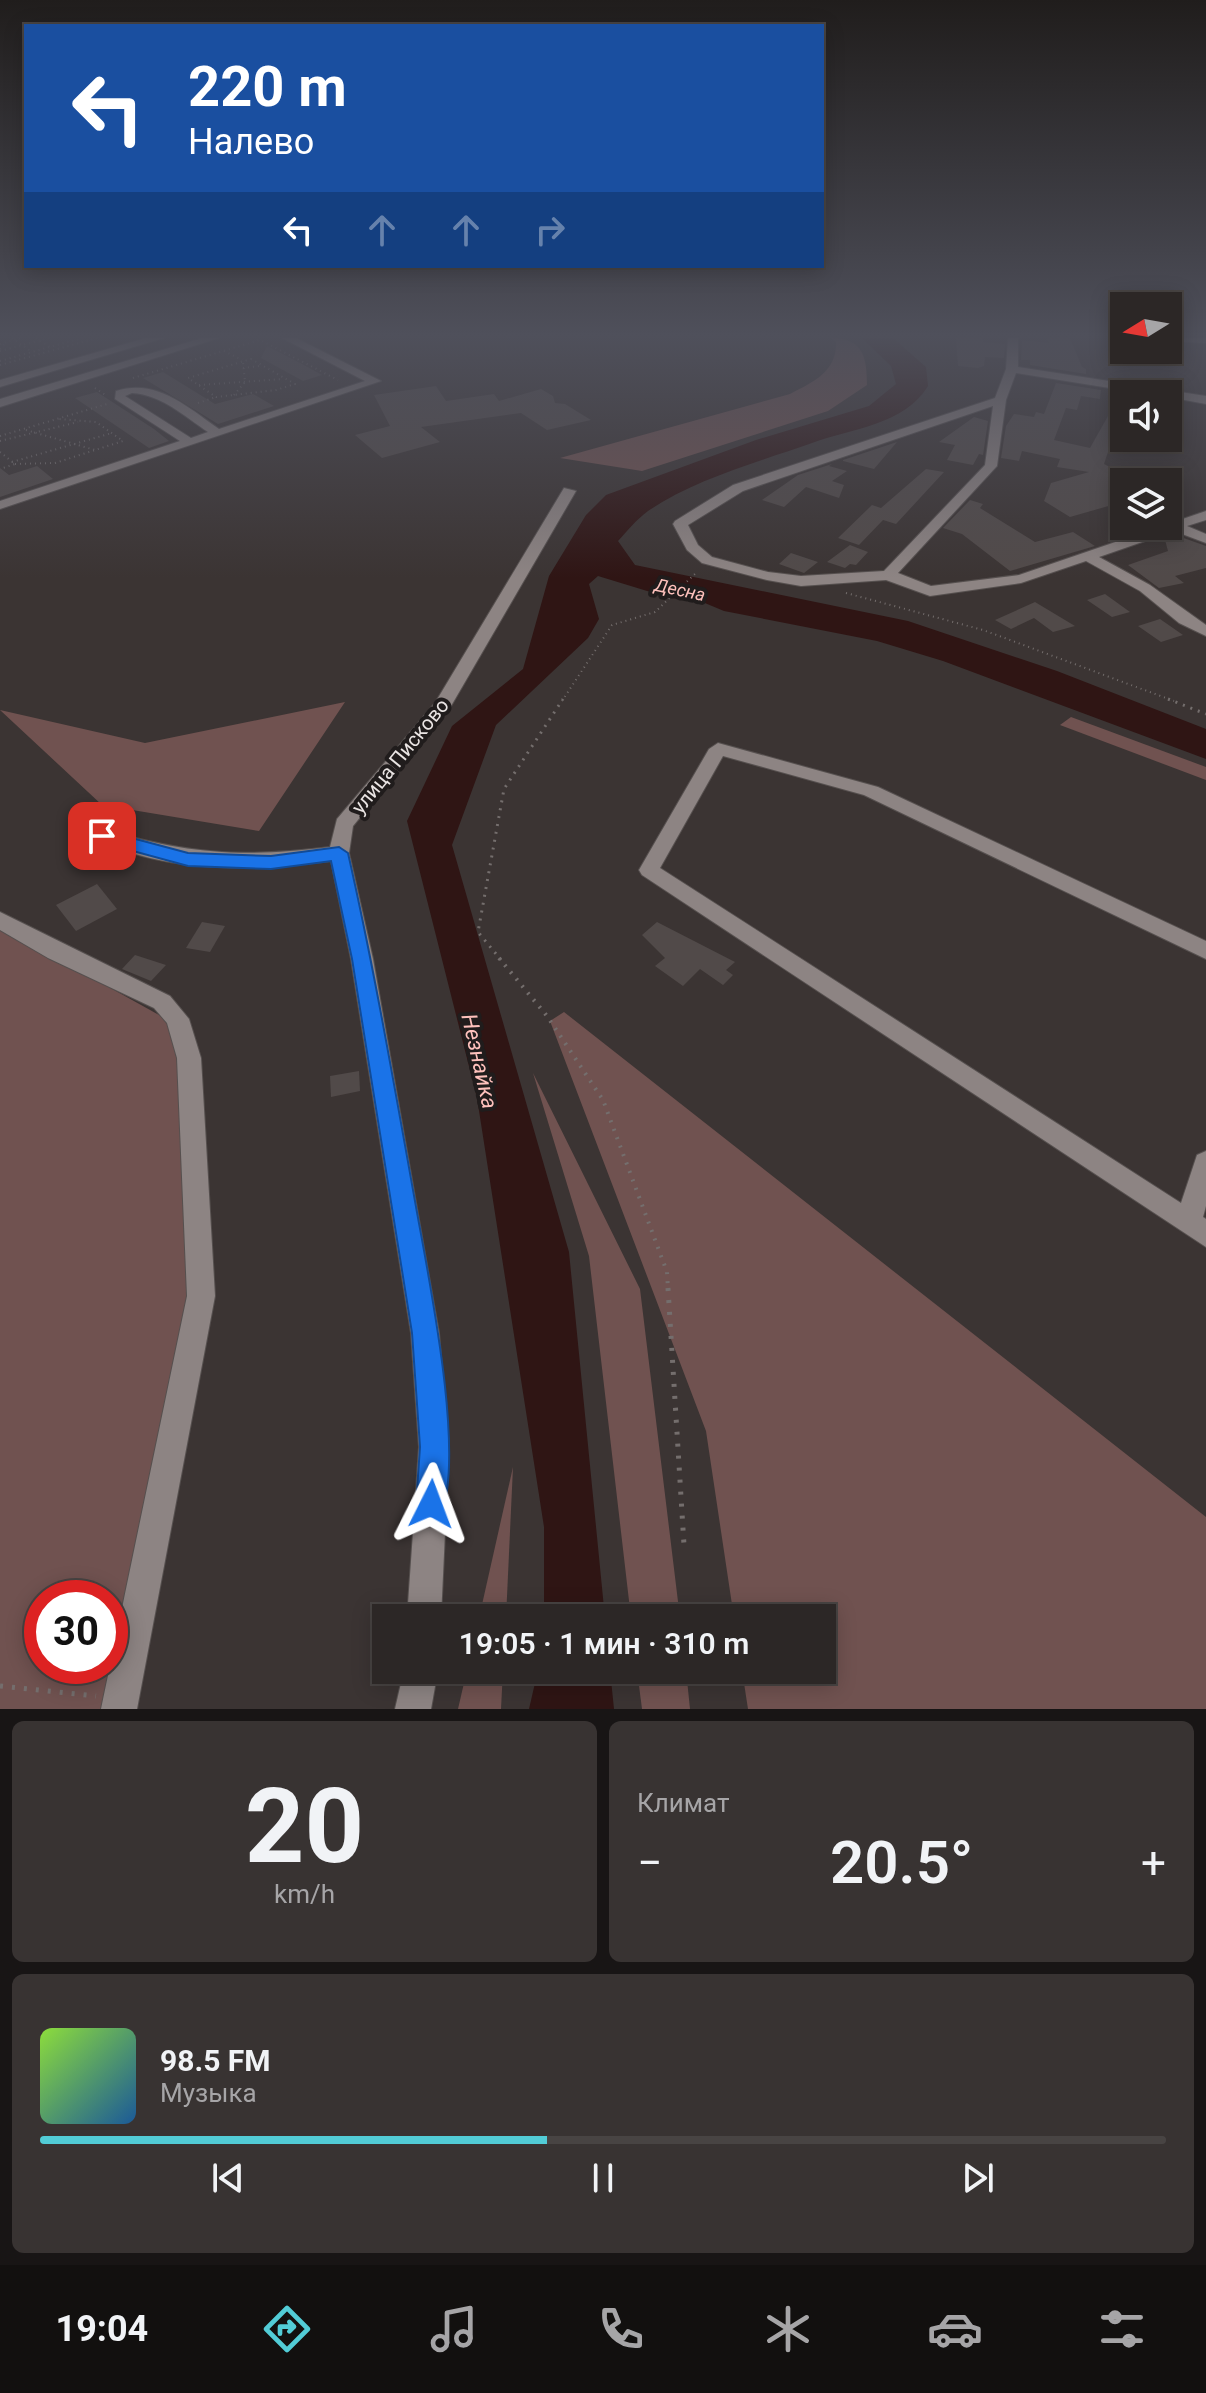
<!DOCTYPE html>
<html lang="ru">
<head>
<meta charset="utf-8">
<style>
  :root { --surface:#2c2726; --page:#383332; --text:#f1f3f6; --muted:#a6a5a7; --line:#484443; --accent:#52ccd6 }
  body { margin:0; font-family:Roboto,sans-serif; background:var(--page); color:var(--text); height:100vh; display:flex; flex-direction:column; font-size:30px; white-space:nowrap }
  * { box-sizing:border-box; margin:0 }
  p { font-size:26px; color:var(--muted) }
  .icon { flex:none; width:44px; height:44px; fill:none; stroke:currentColor; stroke-width:2; stroke-linecap:round; stroke-linejoin:round }
  .map { position:relative; height:1709px; overflow:hidden }
  .sheet { display:flex; flex-direction:column; gap:12px; padding:12px; background:#181515; flex:1 }
  .sheet>* { flex:none }
  .guide { position:absolute; left:24px; top:24px; width:800px; height:244px; border-radius:0px; box-shadow:0 4px 20px #0003,0 0 0 2px var(--line); background:#1a4fa0; color:#fff; overflow:hidden }
  .needle { width:52px; rotate:259deg }
  .fabs { position:absolute; left:1110px; top:292px; display:grid; gap:16px }
  .fabs a { display:grid; place-items:center; width:72px; height:72px; border-radius:0px; background:var(--surface); box-shadow:0 4px 20px #0003,0 0 0 2px var(--line); font-size:40px }
  .speed { position:absolute; left:24px; top:1580px; display:flex; gap:16px; font-size:40px; font-weight:700; text-align:center }
  .speed>* { display:grid; place-content:center; width:104px; height:104px; border-radius:50%; background:var(--surface); box-shadow:0 4px 20px #0003,0 0 0 2px var(--line); line-height:1 }
  .speed .limit { border:12px solid #d22; background:#fff; color:#111 }
  .pin { position:absolute; display:grid; place-items:center; width:68px; height:68px; color:#fff; margin:-34px; border-radius:16px; box-shadow:0 4px 12px #0006 }
  .me { position:absolute; width:88px; margin:-44px; rotate:3deg; stroke-linejoin:round; filter:drop-shadow(0 0 6px #0008) }
  .turn { display:flex; align-items:center; gap:28px; height:168px; padding:0 32px; font-size:36px }
  .turn .icon { width:104px; height:104px; stroke-width:2.5 }
  .turn b { display:block; font-size:56px; line-height:68px }
  .lanes { display:flex; align-items:center; height:76px; padding:0 32px; background:#0003; justify-content:center; gap:40px; direction:ltr }
  .lanes .off { opacity:.35 }
  .big { font-size:60px; font-weight:600; line-height:1.1 }
  .sheet .tile { flex:1; display:flex; flex-direction:column; justify-content:center; gap:12px; min-width:0; padding:0 28px; border-radius:12px; background:var(--page) }
  .sheet .dial { align-items:center; gap:0 }
  .dial b { font-size:104px; line-height:1 }
  .song { display:flex; align-items:center; gap:24px }
  .cover { width:96px; height:96px; border-radius:12px; background:linear-gradient(135deg,hsl(90 70% 55%),hsl(210 70% 35%)) }
  .played { height:8px; border-radius:4px; background:linear-gradient(90deg,var(--accent) 45%,var(--line) 45%) }
  .keys { display:flex; justify-content:space-around; direction:ltr }
  .heat { display:flex; justify-content:space-between; align-items:center; font-size:44px; direction:ltr }
  .sheet .tiles { flex:1; display:grid; gap:12px; grid-template-columns:1fr 1fr }
  .tile:last-child { grid-column:span 2 }
  .trip { position:absolute; left:372px; top:1604px; width:464px; height:80px; border-radius:0px; background:var(--surface); box-shadow:0 4px 20px #0003,0 0 0 2px var(--line); font-weight:600; line-height:80px; text-align:center }
  .tabs { display:flex; height:128px; justify-content:space-around; align-items:center; background:#12100f; color:var(--muted) }
  .tabs .icon { width:56px; height:56px }
  .tabs .current { color:var(--accent) }
  .tabs b { font-size:36px; color:var(--text) }
  .map>svg:first-child { display:block }
  .green { fill:#705250; fill-rule:evenodd }
  .water { fill:#2f1514 }
  .building { fill:#514a49 }
  .lines { fill:none; stroke-linecap:round; stroke-linejoin:round }
  .minor-casing { stroke:#56504f; stroke-width:2 }
  .path-far3 { stroke:#746e6d; stroke-width:2; stroke-dasharray:1 4; stroke-linecap:butt }
  .path-far2 { stroke:#746e6d; stroke-width:3; stroke-dasharray:2 6; stroke-linecap:butt }
  .path-far1 { stroke:#746e6d; stroke-width:4; stroke-dasharray:2 7; stroke-linecap:butt }
  .path { stroke:#746e6d; stroke-width:5; stroke-dasharray:3 9; stroke-linecap:butt }
  .minor { fill:#8d8483; fill-rule:evenodd }
  .route { fill:#1a73e8; stroke:#114b97; stroke-width:2 }
  .labels { text-anchor:middle; stroke-width:8; stroke-linejoin:round; paint-order:stroke }
  .far-water-label { font-size:18px; font-style:italic; fill:#fec1bc; stroke:#201c1c }
  .street-label { font-size:20px; fill:#eae5e4; stroke:#201c1c }
  .water-label { font-size:22px; font-style:italic; fill:#fec1bc; stroke:#201c1c }
</style>
</head>
<body>
<div class="map">
<svg width="1206" height="1709" viewBox="0 0 1206 1709">
  <rect width="100%" height="100%" fill="#3b3433"/>
  <g class="green">
    <path d="M831,338C863,338 867,357 867,385L828,411L642,471L560,458L790,394C813,382 837,372 836,342Z"/>
    <path d="M345,702L259,831L102,805L0,710L145,743Z"/>
    <path d="M1071,717L1206,767V780L1060,725Z"/>
    <path d="M0,916L44,951L168,1020L208,1202L109,1709H0ZM42,1598H110V1666H42Z"/>
    <path d="M564,1012L1206,1517V1709H748L742,1670H822V1618H734L706,1431L550,1021Z"/>
    <path d="M533,1073L640,1289L680,1618H631L589,1256Z"/>
    <path d="M513,1467L506,1618H479Z"/>
    <path d="M467,1670H503L501,1709H458Z"/>
    <path d="M637,1670H686L690,1709H642Z"/>
  </g>
  <g class="water">
    <path d="M862,338H893L926,367L928,386C904,425 853,428 812,443C758,462 695,479 648,511C637,519 627,531 618,541L635,565L908,621L1057,671L1206,729V759L943,661L877,641L724,611L700,601L670,598L598,576L589,584L599,619L588,638L496,725L452,845L569,1252L605,1618H544V1527L477,1098L407,821L452,726L523,669L549,576L586,515L606,495L756,440L869,406L896,384L891,366Z"/>
    <path d="M538,1670H610L614,1709H529Z"/>
  </g>
  <g class="building">
    <path d="M956,338H983V342L1005,344L1004,358L985,357L984,366L978,368L958,366Z"/>
    <path d="M1047,338H1070L1082,367L1086,369V374L1030,365V360H1021L1022,340L1049,343Z"/>
    <path d="M267,346L302,364L322,375L303,381L261,358Z"/>
    <path d="M163,372L215,404L253,394L274,406L218,424L143,378Z"/>
    <path d="M1056,383L1101,390L1100,399L1081,396L1077,410L1066,408L1054,440L1090,448L1117,400L1124,403L1119,419L1121,435L1114,434L1104,464L1125,475L1124,512L1112,505L1070,517L1044,501L1051,483L1089,472L1057,467L1060,459L1022,451L1019,461L1001,458L1006,426L1014,414L1034,417L1036,412L1044,414Z"/>
    <path d="M436,386L446,401L494,394L499,401L541,389L553,396L555,403L565,404L591,420L547,430L521,413L421,427L440,442L382,458L355,435L390,426L374,395Z"/>
    <path d="M97,392L154,429L169,441L149,448L75,398Z"/>
    <path d="M974,417L988,421L983,455L979,454L973,465L947,460L955,445L939,442Z"/>
    <path d="M897,442L874,469L843,461V460Z"/>
    <path d="M832,464L829,466L847,471L832,481L844,485L839,498L806,487L784,507L762,500L798,475Z"/>
    <path d="M37,466L53,479L0,497V468L9,475Z"/>
    <path d="M926,469L944,472L896,524L883,520L859,545L838,538L872,505L881,508Z"/>
    <path d="M970,500L983,504L980,508L1035,542L1073,532L1095,546L1010,571L962,534L943,528Z"/>
    <path d="M1178,536L1206,546V568L1175,576L1184,583L1159,588L1128,565L1168,551L1165,540Z"/>
    <path d="M850,545L868,552L856,565L850,564L845,568L827,562Z"/>
    <path d="M791,553L818,562L804,573L779,564Z"/>
    <path d="M1105,594L1130,612L1112,617L1087,600Z"/>
    <path d="M1035,602L1075,626L1053,632L1034,618L1011,629L995,620Z"/>
    <path d="M1160,619L1183,635L1161,642L1138,626Z"/>
    <path d="M97,884L117,909L76,931L56,905Z"/>
    <path d="M202,922L225,926L210,952L186,948Z"/>
    <path d="M657,922L735,962L726,970L733,975L723,985L700,969L683,986L655,966L665,958L642,935Z"/>
    <path d="M135,955L166,965L151,981L122,969Z"/>
    <path d="M359,1071L360,1091L331,1097L330,1076Z"/>
  </g>
  <g class="lines">
    <defs>
      <g id="minor">
        <path d="M146,338H164L0,387V380Z"/>
        <path d="M202,338H219L0,407V399Z"/>
        <path d="M282,338H296L381,381L0,509V501L180,441L115,399L116,391C157,378 187,407 219,429L365,381ZM132,393C162,395 184,416 208,432L191,438L125,396Z"/>
        <path d="M1008,338H1018V367L1206,396V404L1168,397V394H1147L1016,373L1006,400L997,466L898,573L931,586L1019,575L1206,511V520L1187,526L1206,534V543L1174,531L1099,557L1150,585L1206,625V636L1179,623L1140,591L1086,561L1021,583L930,596L886,580L801,586L767,580L702,563L687,550L673,524L675,521L733,485L995,398L1006,369ZM993,406L985,465L884,571L801,576L768,572L712,557L698,545L688,525L743,491Z"/>
        <path d="M1168,338H1206V343L1168,341Z"/>
        <path d="M564,488L576,491L451,706L353,826L349,853L373,959L439,1333L449,1447L441,1618H407L419,1447L411,1333L351,959L331,861C260,870 188,873 119,849C110,846 98,844 92,836L102,829C188,854 241,858 330,847L337,819L435,703Z"/>
        <path d="M718,743L878,787L1206,941V959L864,795L723,756L660,868L1181,1203L1197,1155L1206,1151V1206L1203,1217L1206,1219V1247L642,875L639,870L709,749Z"/>
        <path d="M0,912L170,996L189,1019L201,1058L215,1296L137,1709H101L187,1296L177,1058L167,1023L154,1008L48,958L0,930Z"/>
        <path d="M404,1670H438L431,1709H395Z"/>
      </g>
    </defs>
    <use href="#minor" class="minor-casing"/>
    <g class="path-far3">
      <path d="M12,338L32,352"/>
      <path d="M36,338L50,347"/>
      <path d="M0,344L20,338"/>
      <path d="M0,349L6,342"/>
      <path d="M0,351L49,338"/>
      <path d="M224,351L242,360"/>
      <path d="M251,359L295,384L276,390L216,397L188,378Z"/>
      <path d="M0,361L82,338"/>
      <path d="M0,365L97,338"/>
      <path d="M243,368L259,366"/>
      <path d="M133,378L260,340L338,380"/>
      <path d="M199,385L283,379"/>
      <path d="M95,388L107,396"/>
      <path d="M234,395L245,382L243,362"/>
      <path d="M198,403L216,397"/>
      <path d="M26,430L95,450"/>
      <path d="M0,436L107,404"/>
      <path d="M0,441L78,422"/>
      <path d="M0,452L15,464L0,469"/>
      <path d="M12,462L112,433"/>
      <path d="M15,464L55,463L123,441L96,422L59,419"/>
      <path d="M846,593L983,630L1174,701"/>
      <path d="M562,701L612,625L655,612L697,572"/>
    </g>
    <g class="path-far2">
      <path d="M1168,699L1206,714"/>
      <path d="M501,960L478,932L504,789L563,699"/>
    </g>
    <path class="path-far1" d="M499,958L547,1016L603,1100L667,1272L668,1290"/>
    <g class="path">
      <path d="M668,1288L684,1545"/>
      <path d="M0,1686L96,1696"/>
    </g>
    <use href="#minor" class="minor"/>
  </g>
  <linearGradient id="sky" x2="0" y2="1"><stop stop-color="#201d1c"/><stop offset="0.58" stop-color="#4f505b"/><stop offset="1" stop-color="#4f505b" stop-opacity="0"/></linearGradient>
  <rect width="1206" height="578" fill="url(#sky)"/>
  <path class="route" d="M102,830L188,853L271,856L339,847L348,853C374,968 394,1084 415,1201C427,1270 466,1453 441,1514L431,1518L421,1514L416,1504L420,1447L412,1333L352,959L331,861L271,869L188,866L96,841L93,836Z"/>
  <g class="labels">
    <g class="far-water-label">
      <text transform="translate(680 590) rotate(12)" y="6">Десна</text>
    </g>
    <g class="street-label">
      <text transform="translate(400 756) rotate(-51)" y="7">улица Писково</text>
    </g>
    <g class="water-label">
      <text transform="translate(480 1061) rotate(77)" y="8">Незнайка</text>
    </g>
  </g>
</svg>
<div class="fabs">
<a><svg class="needle" viewBox="-14 -14 28 28"><path d="M0-13l5 13h-10z" fill="#e53935"/><path d="M0 13l5-13h-10z" fill="#a6a5a7"/></svg></a>
<a><svg class="icon" aria-label="sound" viewBox="0 0 24 24"><path d="M4 9h4l5-4v14l-5-4H4zM17 9q2 3 0 6"/></svg></a>
<a><svg class="icon" aria-label="layers" viewBox="0 0 24 24"><path d="M12 4l9 5-9 5-9-5zM3 14l9 5 9-5"/></svg></a>
</div>
<div class="speed"><div class="limit">30</div></div>
<div class="pin" style="left:102px;top:836px;background:#d93025"><svg class="icon" aria-label="arrive" viewBox="0 0 24 24"><path d="M6 21V4h12l-3 4 3 4H6"/></svg></div>
<svg class="me" style="left:431px;top:1504px" viewBox="-20 -20 40 40"><path d="M0-17L14 15 0 8-14 15z" fill="#1a73e8" stroke="#fff" stroke-width="4"/></svg>
<div class="trip">19:05 · 1 мин · 310 m</div>
<div class="guide">
<div class="turn"><svg class="icon" aria-label="left" viewBox="0 0 24 24"><path d="M17 20v-9H6M10 6l-5 5 5 5"/></svg><div><b>220 m</b>Налево</div></div>
<div class="lanes"><svg class="icon" aria-label="left" viewBox="0 0 24 24"><path d="M17 20v-9H6M10 6l-5 5 5 5"/></svg><svg class="icon off" aria-label="ahead" viewBox="0 0 24 24"><path d="M12 20V5M6 11l6-6 6 6"/></svg><svg class="icon off" aria-label="ahead" viewBox="0 0 24 24"><path d="M12 20V5M6 11l6-6 6 6"/></svg><svg class="icon off" aria-label="right" viewBox="0 0 24 24"><path d="M7 20v-9h11M14 6l5 5-5 5"/></svg></div>
</div>
</div>
<section class="sheet">
<div class="tiles">
<div class="tile dial"><b>20</b><p>km/h</p></div>
<div class="tile"><p>Климат</p>
<div class="heat"><a>−</a><b class="big">20.5°</b><a>+</a></div>
</div>
<div class="tile">
<div class="song"><i class="cover"></i><div><b>98.5 FM</b><p>Музыка</p></div></div>
<div class="played"></div>
<div class="keys"><svg class="icon" aria-label="previous" viewBox="0 0 24 24"><path d="M18 5L8 12l10 7zM5 5v14"/></svg><svg class="icon" aria-label="pause" viewBox="0 0 24 24"><path d="M8 5v14M16 5v14"/></svg><svg class="icon" aria-label="next" viewBox="0 0 24 24"><path d="M6 5l10 7-10 7zM19 5v14"/></svg></div>
</div>
</div>
</section>
<nav class="tabs">
<b>19:04</b>
<svg class="icon current" aria-label="directions" viewBox="0 0 24 24"><path d="M12 3l9 9-9 9-9-9zM9 14v-3h6M13 9l2 2-2 2"/></svg>
<svg class="icon" aria-label="music" viewBox="0 0 24 24"><path d="M9 18V5l10-2v13"/><circle cx="6" cy="18" r="3"/><circle cx="16" cy="16" r="3"/></svg>
<svg class="icon" aria-label="phone" viewBox="0 0 24 24"><path d="M5 4h4l2 5-3 2q2 4 5 5l2-3 5 2v4C11 20 4 13 5 4z"/></svg>
<svg class="icon" aria-label="climate" viewBox="0 0 24 24"><path d="M12 3v18M4 7l16 10M4 17L20 7"/></svg>
<svg class="icon" aria-label="car" viewBox="0 0 24 24"><path d="M5 17H2v-5l4-1 3-4h7l3 4 3 1v5h-3M9 17h6M6 11h13"/><circle cx="7" cy="17" r="2"/><circle cx="17" cy="17" r="2"/></svg>
<svg class="icon" aria-label="filters" viewBox="0 0 24 24"><path d="M4 7h16M4 17h16"/><circle cx="9" cy="7" r="2"/><circle cx="15" cy="17" r="2"/></svg>
</nav>
</body>
</html>
